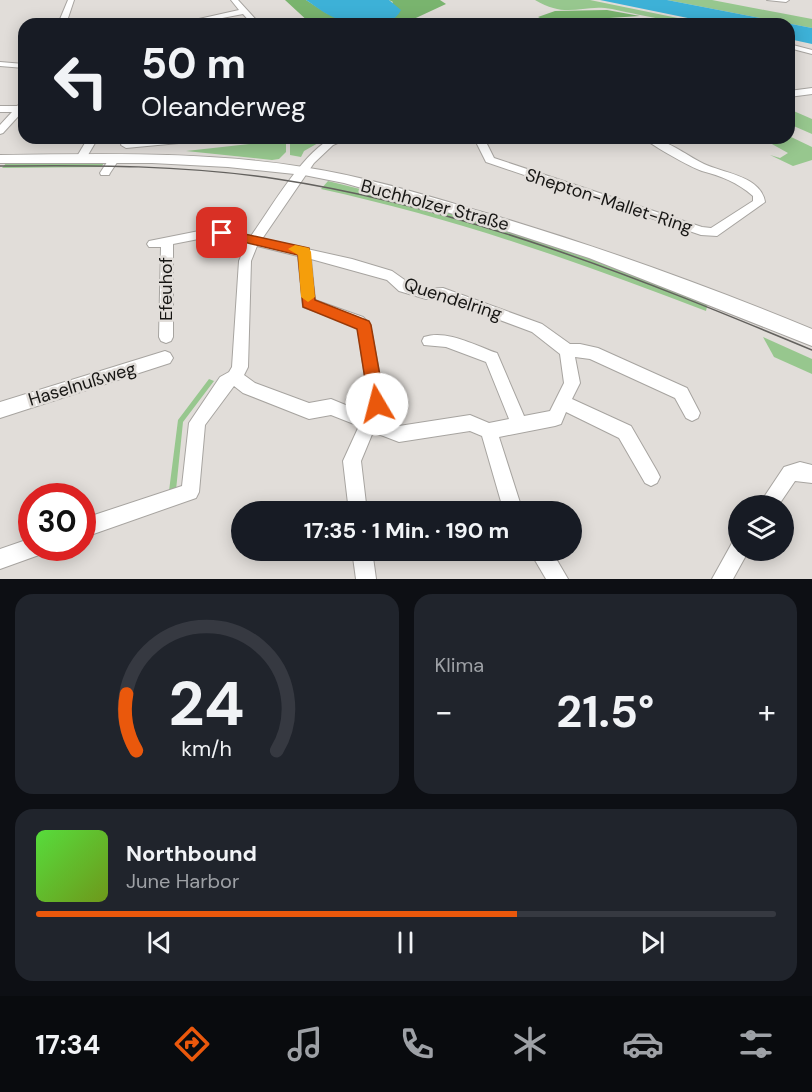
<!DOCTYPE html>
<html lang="de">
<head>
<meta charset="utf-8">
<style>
  :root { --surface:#171b24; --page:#20242c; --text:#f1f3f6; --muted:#9ea1a6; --line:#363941; --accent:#ea580c }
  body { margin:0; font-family:"DM Sans",sans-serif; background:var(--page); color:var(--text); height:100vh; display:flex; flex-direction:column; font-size:22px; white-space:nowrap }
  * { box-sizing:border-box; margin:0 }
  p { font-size:20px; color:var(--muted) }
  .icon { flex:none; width:33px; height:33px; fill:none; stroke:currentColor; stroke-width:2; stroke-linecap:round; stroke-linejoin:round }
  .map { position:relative; height:579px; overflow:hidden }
  .side { display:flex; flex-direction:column; gap:15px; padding:15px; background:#0d0f14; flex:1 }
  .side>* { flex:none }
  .hud { position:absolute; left:18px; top:18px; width:777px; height:126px; border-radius:18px; box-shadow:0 3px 15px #0003; background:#171b24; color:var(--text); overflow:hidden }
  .fabs { position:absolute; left:728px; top:495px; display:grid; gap:12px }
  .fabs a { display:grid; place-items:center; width:66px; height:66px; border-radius:50%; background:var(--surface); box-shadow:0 3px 15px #0003; font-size:30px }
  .speed { position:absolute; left:18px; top:483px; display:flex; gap:12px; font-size:30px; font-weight:700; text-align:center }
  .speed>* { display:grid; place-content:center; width:78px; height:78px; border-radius:50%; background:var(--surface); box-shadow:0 3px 15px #0003; line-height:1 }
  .speed .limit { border:9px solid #d22; background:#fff; color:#111 }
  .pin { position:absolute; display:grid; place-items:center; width:51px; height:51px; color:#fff; margin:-26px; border-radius:12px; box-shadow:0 3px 9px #0006 }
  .me { position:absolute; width:66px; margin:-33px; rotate:352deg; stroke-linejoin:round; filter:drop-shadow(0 0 4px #0008) }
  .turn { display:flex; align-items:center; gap:21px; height:126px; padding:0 24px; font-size:27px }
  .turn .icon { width:78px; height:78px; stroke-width:2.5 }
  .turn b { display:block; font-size:42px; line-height:51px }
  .big { font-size:45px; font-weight:700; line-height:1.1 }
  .side .tile { flex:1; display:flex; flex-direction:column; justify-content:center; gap:9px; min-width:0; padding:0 21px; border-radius:18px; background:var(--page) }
  .side .dial { align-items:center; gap:0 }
  .dial svg { height:156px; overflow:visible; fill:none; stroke:var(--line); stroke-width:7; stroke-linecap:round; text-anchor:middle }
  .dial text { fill:var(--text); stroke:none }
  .song { display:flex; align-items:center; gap:18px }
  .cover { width:72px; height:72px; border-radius:9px; background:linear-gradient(135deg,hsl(110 70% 55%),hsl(80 70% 35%)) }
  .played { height:6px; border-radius:3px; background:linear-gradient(90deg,var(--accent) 65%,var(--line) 65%) }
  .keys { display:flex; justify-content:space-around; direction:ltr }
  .heat { display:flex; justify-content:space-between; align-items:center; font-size:33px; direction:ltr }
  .side .tiles { flex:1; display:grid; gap:15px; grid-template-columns:1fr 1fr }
  .tile:last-child { grid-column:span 2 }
  .trip { position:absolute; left:231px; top:501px; width:351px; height:60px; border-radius:30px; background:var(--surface); box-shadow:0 3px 15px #0003; font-weight:700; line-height:60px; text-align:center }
  .dock { display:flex; height:96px; justify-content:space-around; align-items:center; background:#090b0e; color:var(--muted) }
  .dock .icon { width:42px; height:42px }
  .dock .current { color:var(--accent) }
  .dock b { font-size:27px; color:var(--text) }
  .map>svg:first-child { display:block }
  .green { fill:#97c78e }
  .forest { fill:#79b46e }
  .water { fill:#3db1d7 }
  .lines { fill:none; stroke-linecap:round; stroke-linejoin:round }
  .minor-casing { stroke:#a7a4a0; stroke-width:2 }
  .major-casing { stroke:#a7a4a0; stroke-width:2 }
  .minor { fill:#fff; fill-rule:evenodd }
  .major { fill:#fff; fill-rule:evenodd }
  .tram { stroke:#63615e; stroke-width:1.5 }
  .route { fill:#ea580c; stroke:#983908; stroke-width:1.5 }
  .slow { fill:#f59e0b }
  .labels { text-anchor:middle; stroke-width:5; stroke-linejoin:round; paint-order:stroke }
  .street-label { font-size:18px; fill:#171614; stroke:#e1ddd9 }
</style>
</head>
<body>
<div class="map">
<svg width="812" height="579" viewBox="0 0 812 579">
  <rect width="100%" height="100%" fill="#e1ddd9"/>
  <g class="green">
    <path d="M535,0H590L707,24C684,24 648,17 612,9C582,3 569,20 535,0Z"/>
    <path d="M667,0H712L812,19V28Z"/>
    <path d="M789,109L812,119V134L789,124Z"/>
    <path d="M789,136L812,147V160L793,166L770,155L780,158L788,153L761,138Z"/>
    <path d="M290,138H327L304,151L301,157L290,155Z"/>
    <path d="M286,140V152L279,159L272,160L186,151Z"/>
    <path d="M7,162H105L101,167L2,168Z"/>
    <path d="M328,181L428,206L558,246L708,302L706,311C576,261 457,219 321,189Z"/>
    <path d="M763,337L812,359V374L774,357Z"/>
    <path d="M209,379L214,381L183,422L176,490L169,491L178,420Z"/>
  </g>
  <g class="forest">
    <path d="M285,0H306L326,13L360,24H311Z"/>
    <path d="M389,0H440L446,4L403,24H366H375L393,2Z"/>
    <path d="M607,10L640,16L548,22L538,17L555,11Z"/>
  </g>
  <g class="water">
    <path d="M306,0H389L401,10C392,31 351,26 335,18C325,14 315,6 306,0Z"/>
    <path d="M600,0H667L812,28V44L789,39V24H717Z"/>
  </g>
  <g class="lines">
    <defs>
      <g id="minor">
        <path d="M68,0H74L66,24H58Z"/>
        <path d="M231,0H238L260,24H252L243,14L191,24L181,23L239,10Z"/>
        <path d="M767,0H789L786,2Z"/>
        <path d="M789,44L812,50V54L789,48Z"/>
        <path d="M0,62L24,64V68L0,66Z"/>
        <path d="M812,88V94L789,97V91Z"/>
        <path d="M24,101V110L3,133L0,134V125L12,112H0V106H17Z"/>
        <path d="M88,138H98L85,160H77L76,158Z"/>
        <path d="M124,138H134L133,141L168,138H205L200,141L126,148L121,145Z"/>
        <path d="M334,138H349L333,145L314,163L262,239L352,259L392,271L409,283L426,289L443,288L542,324L570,344H580L598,348L687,388L700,413L698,418L692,421L686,418L675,398L590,359L575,357L580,383L572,399L631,426L657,471L660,477L657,483L651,486L645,483L619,438L566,412L561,424L555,426L499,437L523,512H504L482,436L470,431L399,442L373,432L361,461L367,512H349L343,461L359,426L331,415L309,419L243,393L234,386L205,425L199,492L196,498L82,538V519L182,486L189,423L220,377L229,372L232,367L239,261L246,244L214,236L173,244V337L171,341L166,343L161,341L159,337L161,247H149L147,244L149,241L214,228L251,236C269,211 306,147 334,138ZM257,246L298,256L303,307L353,325L358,330L369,404L365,413L331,399L309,403L255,383L244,375L248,367L251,261ZM311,259L387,280L399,291L426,299L438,297L532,332L560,354L564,383L550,411L524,416L497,353C476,346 447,329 424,337L422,341L424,345L446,347L486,362L509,419L489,423L470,415L399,426L379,418L385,404L370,324L363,317L315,300Z"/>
        <path d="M474,138H484L494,158L702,227L711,228L753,201V196C737,182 721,176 702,171C690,167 653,146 644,138C666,138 684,154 704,164C723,173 761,176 765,202L717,236L701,235L486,162Z"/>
        <path d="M115,155L120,158L110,173L109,175H101L100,173L111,156Z"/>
        <path d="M165,351L170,353L173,358L170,363L0,418V402Z"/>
        <path d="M800,462L812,465V483L795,481L778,506H758L784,467Z"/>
        <path d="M32,538V548H42L39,555L0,569V549Z"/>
        <path d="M738,541V550H749L733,579H712L732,543Z"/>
        <path d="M352,550H372L376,579H356Z"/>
        <path d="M529,550H551L568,579H546Z"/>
      </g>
      <path id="major" d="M0,155C101,154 203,151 303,167C363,176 421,194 479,211C592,244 703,284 812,329V346L589,258L457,215L344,183L304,175L228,167L152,163H0Z"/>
    </defs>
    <use href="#minor" class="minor-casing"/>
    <use href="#major" class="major-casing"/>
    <use href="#minor" class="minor"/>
    <use href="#major" class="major"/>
    <path class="tram" d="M0,166C92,165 185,165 277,179C463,207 639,278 812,350"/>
  </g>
  <path class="route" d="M222,229L309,248L315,300L369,321L371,325L385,404L383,410L377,412L371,410L369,404L357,329L303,307L298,255L218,236V230Z"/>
  <path class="slow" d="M295,245L309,248L311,252L315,297L308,302L301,297L298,255L288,249Z"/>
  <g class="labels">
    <g class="street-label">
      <text transform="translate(609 201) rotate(18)" y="6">Shepton-Mallet-Ring</text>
      <text transform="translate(435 205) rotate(15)" y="6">Buchholzer Straße</text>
      <text transform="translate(166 289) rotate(-90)" y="6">Efeuhof</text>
      <text transform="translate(453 299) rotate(18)" y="6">Quendelring</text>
      <text transform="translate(82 384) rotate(-17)" y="6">Haselnußweg</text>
    </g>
  </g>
</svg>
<div class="fabs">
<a><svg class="icon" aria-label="layers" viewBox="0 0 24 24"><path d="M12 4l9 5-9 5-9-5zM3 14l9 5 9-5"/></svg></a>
</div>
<div class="speed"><div class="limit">30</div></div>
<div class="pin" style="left:222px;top:233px;background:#d93025"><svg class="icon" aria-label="arrive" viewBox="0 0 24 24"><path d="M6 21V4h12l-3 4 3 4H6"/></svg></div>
<svg class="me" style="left:377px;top:404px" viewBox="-20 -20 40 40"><circle r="19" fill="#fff"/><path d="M0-13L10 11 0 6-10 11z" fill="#ea580c"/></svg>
<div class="trip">17:35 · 1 Min. · 190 m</div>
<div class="hud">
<div class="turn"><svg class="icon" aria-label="left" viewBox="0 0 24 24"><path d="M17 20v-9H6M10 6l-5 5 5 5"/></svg><div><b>50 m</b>Oleanderweg</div></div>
</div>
</div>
<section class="side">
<div class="tiles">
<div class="tile dial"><svg viewBox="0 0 100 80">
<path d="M14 69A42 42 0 1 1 86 69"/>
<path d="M14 69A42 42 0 0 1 9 40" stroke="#ea580c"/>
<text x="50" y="56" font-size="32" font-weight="700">24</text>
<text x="50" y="72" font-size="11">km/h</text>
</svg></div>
<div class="tile"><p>Klima</p>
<div class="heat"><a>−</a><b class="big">21.5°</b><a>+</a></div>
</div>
<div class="tile">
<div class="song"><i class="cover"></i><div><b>Northbound</b><p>June Harbor</p></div></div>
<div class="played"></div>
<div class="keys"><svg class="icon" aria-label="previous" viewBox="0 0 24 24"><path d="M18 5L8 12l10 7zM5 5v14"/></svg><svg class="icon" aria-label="pause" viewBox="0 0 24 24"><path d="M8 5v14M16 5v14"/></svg><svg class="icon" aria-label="next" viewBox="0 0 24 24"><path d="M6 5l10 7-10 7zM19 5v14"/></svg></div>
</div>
</div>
</section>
<nav class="dock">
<b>17:34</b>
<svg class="icon current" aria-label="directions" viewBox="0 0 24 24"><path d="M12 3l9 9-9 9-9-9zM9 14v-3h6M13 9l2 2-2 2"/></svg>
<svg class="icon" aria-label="music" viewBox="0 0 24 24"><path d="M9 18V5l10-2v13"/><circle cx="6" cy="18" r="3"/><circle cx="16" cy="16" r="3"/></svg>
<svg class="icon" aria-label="phone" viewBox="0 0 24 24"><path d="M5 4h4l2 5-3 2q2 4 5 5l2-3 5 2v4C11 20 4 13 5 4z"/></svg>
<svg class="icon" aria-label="climate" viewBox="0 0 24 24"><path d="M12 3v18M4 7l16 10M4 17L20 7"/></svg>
<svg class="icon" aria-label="car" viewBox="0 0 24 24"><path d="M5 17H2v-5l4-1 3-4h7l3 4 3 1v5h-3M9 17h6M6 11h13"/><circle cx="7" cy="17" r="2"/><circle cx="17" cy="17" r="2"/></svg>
<svg class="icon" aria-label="filters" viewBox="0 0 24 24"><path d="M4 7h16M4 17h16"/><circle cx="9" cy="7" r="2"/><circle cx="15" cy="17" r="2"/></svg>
</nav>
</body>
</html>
